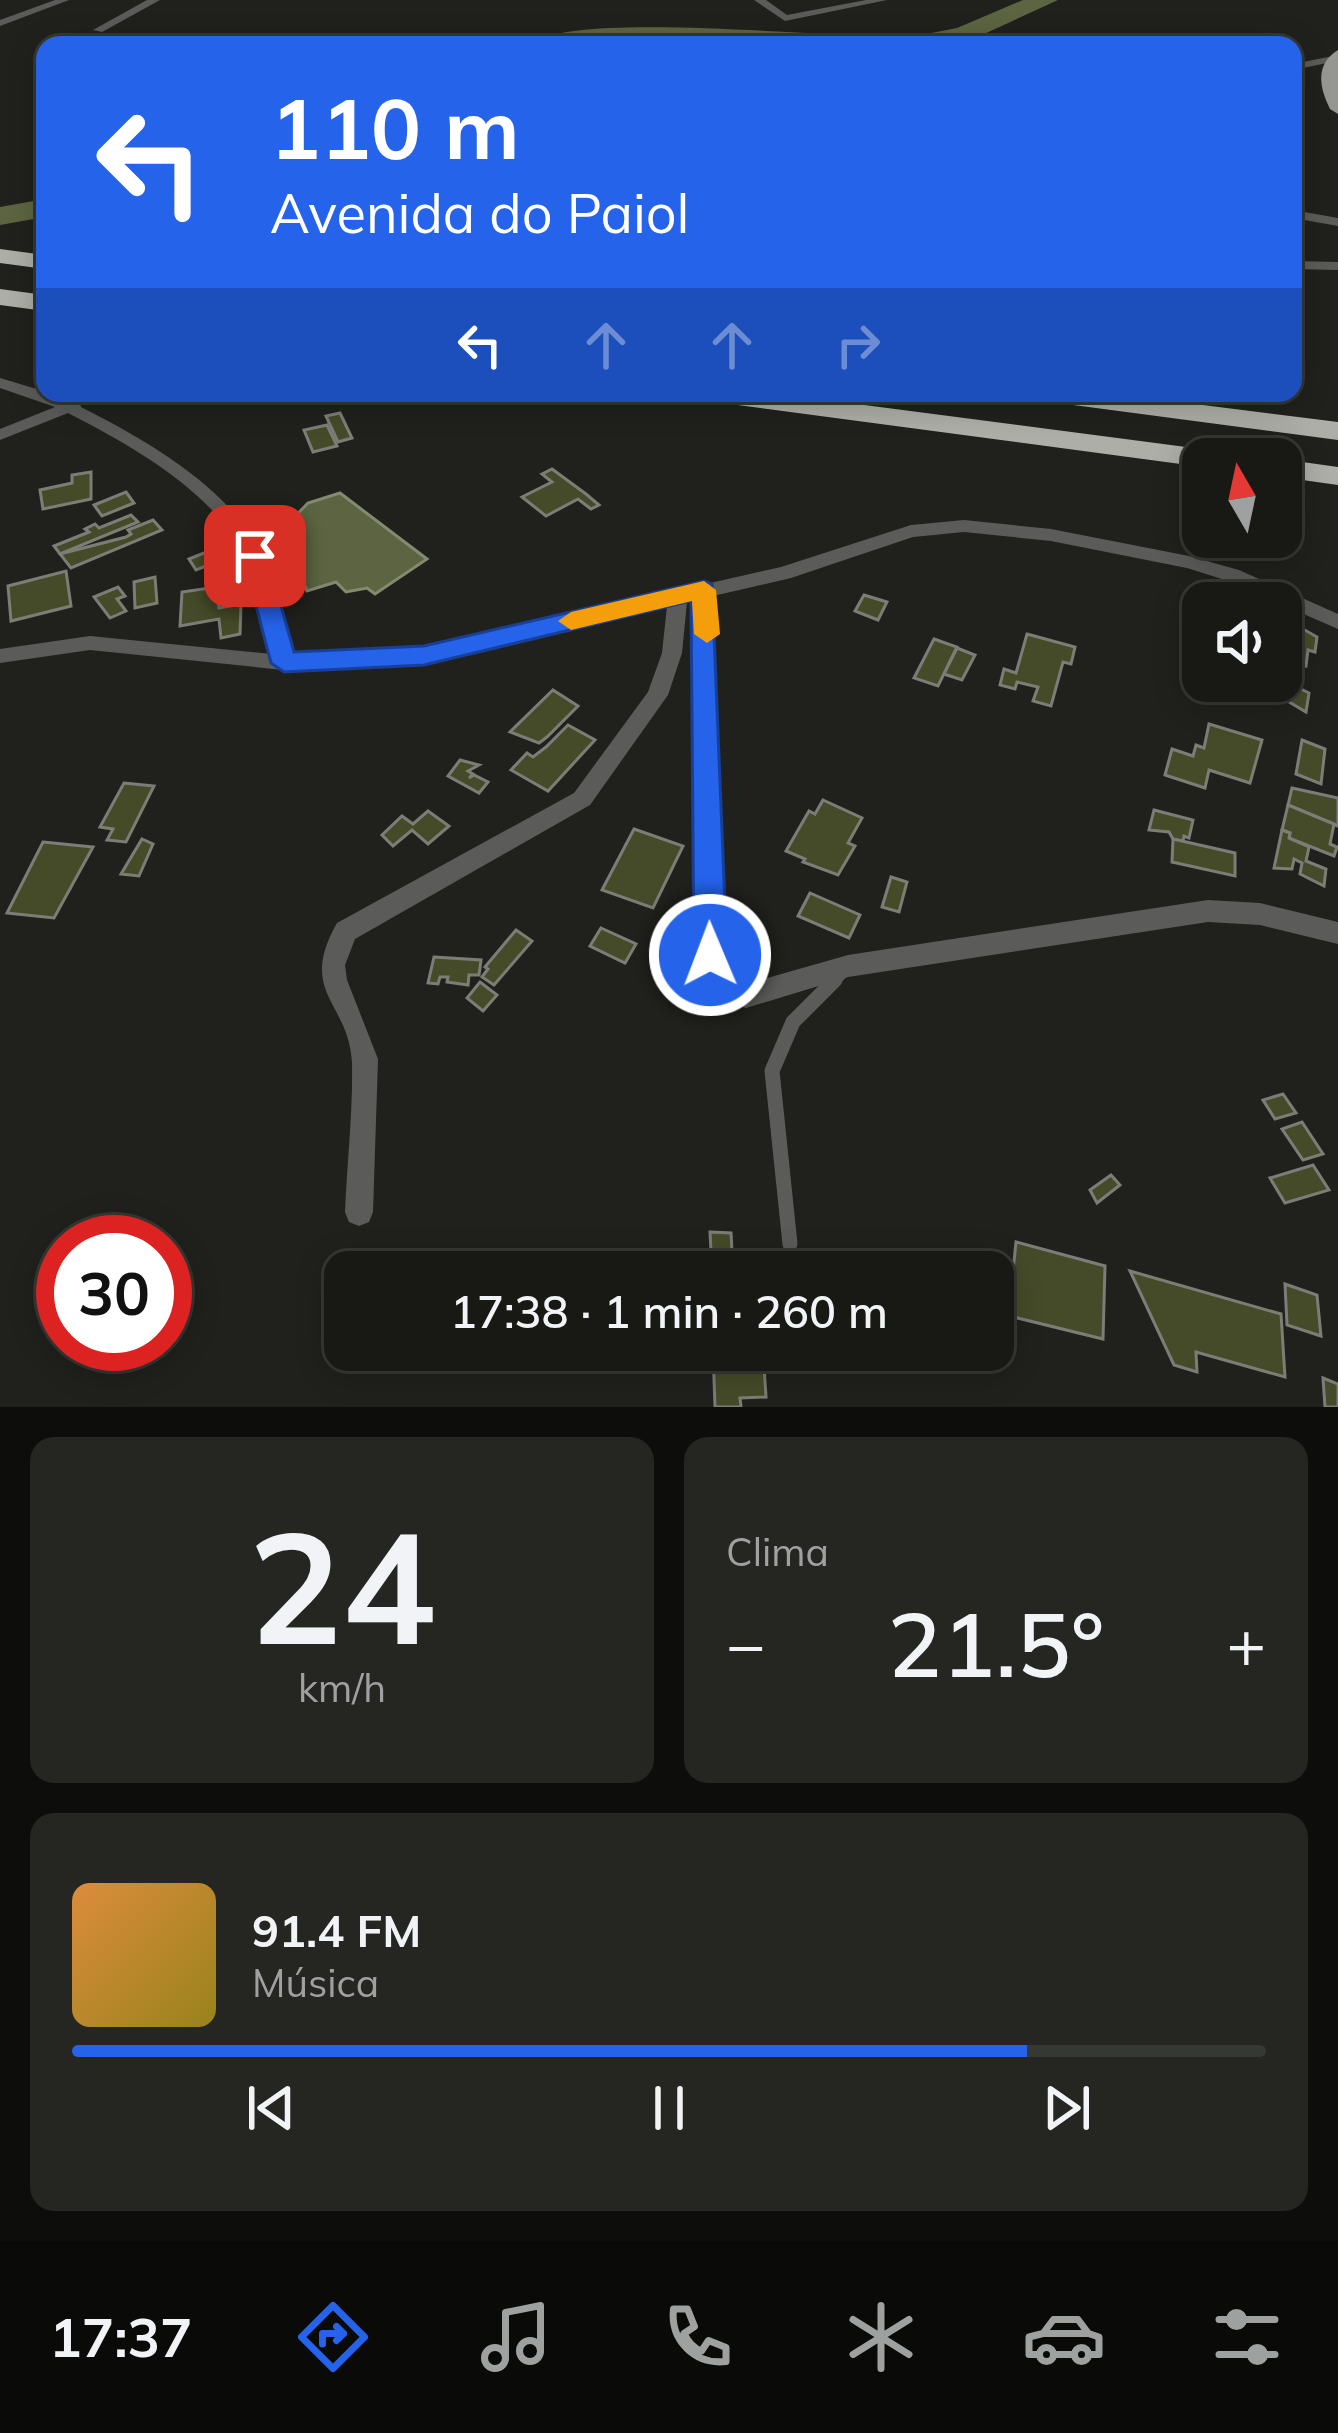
<!DOCTYPE html>
<html lang="pt">
<head>
<meta charset="utf-8">
<style>
  :root { --surface:#181915; --page:#252622; --text:#f1f3f6; --muted:#9fa0a0; --line:#363834; --accent:#2563eb }
  body { margin:0; font-family:Mulish,sans-serif; background:var(--page); color:var(--text); height:100vh; display:flex; flex-direction:column; font-size:45px; white-space:nowrap }
  * { box-sizing:border-box; margin:0 }
  p { font-size:39px; color:var(--muted) }
  .icon { flex:none; width:66px; height:66px; fill:none; stroke:currentColor; stroke-width:2; stroke-linecap:round; stroke-linejoin:round }
  .map { position:relative; height:1407px; overflow:hidden }
  .sheet { display:flex; flex-direction:column; gap:30px; padding:30px; background:#0d0e0c; flex:1 }
  .sheet>* { flex:none }
  .banner { position:absolute; left:36px; top:36px; width:1266px; height:366px; border-radius:24px; box-shadow:0 6px 30px #0003,0 0 0 3px var(--line); background:#2563eb; color:#fff; overflow:hidden }
  .needle { width:78px; rotate:351deg }
  .tools { position:absolute; left:1182px; top:438px; display:grid; gap:24px }
  .tools a { display:grid; place-items:center; width:120px; height:120px; border-radius:24px; background:var(--surface); box-shadow:0 6px 30px #0003,0 0 0 3px var(--line); font-size:60px }
  .speed { position:absolute; left:36px; top:1215px; display:flex; gap:24px; font-size:60px; font-weight:700; text-align:center }
  .speed>* { display:grid; place-content:center; width:156px; height:156px; border-radius:50%; background:var(--surface); box-shadow:0 6px 30px #0003,0 0 0 3px var(--line); line-height:1 }
  .speed .limit { border:18px solid #d22; background:#fff; color:#111 }
  .pin { position:absolute; display:grid; place-items:center; width:102px; height:102px; color:#fff; margin:-51px; border-radius:24px; box-shadow:0 6px 18px #0006 }
  .me { position:absolute; width:132px; margin:-66px; rotate:359deg; stroke-linejoin:round; filter:drop-shadow(0 0 9px #0008) }
  .turn { display:flex; align-items:center; gap:42px; height:252px; padding:0 36px; font-size:54px }
  .turn .icon { width:156px; height:156px; stroke-width:2.5 }
  .turn b { display:block; font-size:84px; line-height:102px }
  .lanes { display:flex; align-items:center; height:114px; padding:0 36px; background:#0003; justify-content:center; gap:60px; direction:ltr }
  .lanes .off { opacity:.35 }
  .big { font-size:90px; font-weight:600; line-height:1.1 }
  .sheet .widget { flex:1; display:flex; flex-direction:column; justify-content:center; gap:18px; min-width:0; padding:0 42px; border-radius:24px; background:var(--page) }
  .sheet .dial { align-items:center; gap:0 }
  .dial b { font-size:156px; line-height:1 }
  .song { display:flex; align-items:center; gap:36px }
  .cover { width:144px; height:144px; border-radius:18px; background:linear-gradient(135deg,hsl(30 70% 55%),hsl(50 70% 35%)) }
  .played { height:12px; border-radius:6px; background:linear-gradient(90deg,var(--accent) 80%,var(--line) 80%) }
  .keys { display:flex; justify-content:space-around; direction:ltr }
  .heat { display:flex; justify-content:space-between; align-items:center; font-size:66px; direction:ltr }
  .sheet .tiles { flex:1; display:grid; gap:30px; grid-template-columns:1fr 1fr }
  .widget:last-child { grid-column:span 2 }
  .trip { position:absolute; left:324px; top:1251px; width:690px; height:120px; border-radius:24px; background:var(--surface); box-shadow:0 6px 30px #0003,0 0 0 3px var(--line); font-weight:600; line-height:120px; text-align:center }
  .menu { display:flex; height:192px; justify-content:space-around; align-items:center; background:#0a0a08; color:var(--muted) }
  .menu .icon { width:84px; height:84px }
  .menu .active { color:var(--accent) }
  .menu b { font-size:54px; color:var(--text) }
  .map>svg:first-child { display:block }
  .water { fill:#5d6441; stroke:#848a70; stroke-width:3 }
  .lines { fill:none; stroke-linecap:round; stroke-linejoin:round }
  .river { fill:#5d6441; fill-rule:evenodd }
  .building { fill:#454b29; stroke:#7c7d76; stroke-width:3 }
  .lane-far1 { stroke:#5b5c59; stroke-width:12 }
  .lane { stroke:#5b5c59; stroke-width:15 }
  .street { fill:#5b5c59; fill-rule:evenodd }
  .primary { fill:#959790; fill-rule:evenodd }
  .highway { fill:#acaea7; fill-rule:evenodd }
  .route { fill:#2563eb; stroke:#184099; stroke-width:3 }
  .slow { fill:#f59e0b }
</style>
</head>
<body>
<div class="map">
<svg width="1338" height="1407" viewBox="0 0 1338 1407">
  <rect width="100%" height="100%" fill="#20211c"/>
  <path class="water" d="M340,493L427,559L375,594L367,588L346,592L336,582L307,591L279,533L308,503Z"/>
  <g class="lines">
    <g class="river">
      <path d="M1023,0H1058L984,34L948,45H530C571,8 847,41 916,36L957,28Z"/>
      <path d="M45,199V217L0,225V207Z"/>
    </g>
  </g>
  <g class="building">
    <path d="M340,413L352,438L338,442L326,416Z"/>
    <path d="M327,425L337,446L313,452L304,430Z"/>
    <path d="M552,469L586,494L599,505L591,509L578,499L546,516L522,497L552,482L542,474Z"/>
    <path d="M91,472V499L43,509L40,490L72,483V475Z"/>
    <path d="M126,492L134,503L102,516L94,505Z"/>
    <path d="M131,515L138,522L60,554L54,546L89,532L85,529L95,524L99,528Z"/>
    <path d="M153,520L162,530L71,568L60,554L126,537L131,534L128,530Z"/>
    <path d="M226,544L240,564L212,575L206,566L196,570L189,559Z"/>
    <path d="M66,571L71,606L11,621L8,586Z"/>
    <path d="M155,577L157,603L135,608L134,582Z"/>
    <path d="M118,587L125,596L117,599L126,611L110,618L94,597Z"/>
    <path d="M217,587L219,608L241,604L240,634L221,638L219,619L180,626L182,592Z"/>
    <path d="M864,595L887,602L878,620L855,611Z"/>
    <path d="M1289,621L1317,637L1315,652L1308,650L1306,666L1282,659Z"/>
    <path d="M1027,634L1075,647L1071,664L1063,662L1051,706L1033,701L1038,687L1017,682L1015,689L1000,685L1004,669L1016,673Z"/>
    <path d="M934,639L957,647L938,686L914,678Z"/>
    <path d="M957,648L975,655L962,680L944,674Z"/>
    <path d="M1281,679L1309,693L1306,712L1254,681Z"/>
    <path d="M553,690L578,706L547,737L539,743L510,732Z"/>
    <path d="M1209,724L1262,740L1250,783L1209,770L1205,788L1165,775L1172,749L1193,756L1196,745L1204,748Z"/>
    <path d="M568,725L595,740L548,791L511,770L527,753L533,757L546,747Z"/>
    <path d="M1302,740L1325,749L1321,784L1296,774Z"/>
    <path d="M460,760L479,765L468,771L473,774L469,778L474,775L488,782L479,793L448,776Z"/>
    <path d="M124,783L154,786L126,842L107,840L113,829L100,827Z"/>
    <path d="M1292,788L1338,798V826L1288,805Z"/>
    <path d="M823,800L862,818L848,843L855,846L838,875L803,862L805,859L786,851L809,811L815,814Z"/>
    <path d="M1288,805L1334,824L1330,844L1337,847L1334,856L1289,838L1290,833L1282,830Z"/>
    <path d="M1154,810L1193,820L1189,838L1184,836L1183,841L1173,839L1169,832L1149,830Z"/>
    <path d="M428,811L449,826L428,844L412,830L393,846L382,835L402,816L413,824Z"/>
    <path d="M634,829L683,846L653,908L602,890Z"/>
    <path d="M1282,830L1290,833L1289,838L1309,847L1306,861L1326,869L1324,886L1300,874L1302,863L1294,859L1292,869L1274,868Z"/>
    <path d="M142,839L153,844L139,876L121,874Z"/>
    <path d="M1173,839L1235,853V876L1172,862Z"/>
    <path d="M43,842L93,847L54,918L7,913Z"/>
    <path d="M891,877L907,882L899,912L882,907Z"/>
    <path d="M810,893L860,915L849,938L798,916Z"/>
    <path d="M601,928L636,944L625,963L590,946Z"/>
    <path d="M516,930L532,941L494,985L482,977L488,969L485,967Z"/>
    <path d="M434,957L481,960L479,975H469L468,985L447,982L448,977H440L438,984L428,983Z"/>
    <path d="M480,982L497,995L483,1011L467,998Z"/>
    <path d="M1283,1094L1296,1113L1275,1119L1263,1100Z"/>
    <path d="M1302,1122L1323,1154L1303,1160L1282,1129Z"/>
    <path d="M1313,1165L1329,1190L1285,1203L1270,1178Z"/>
    <path d="M1111,1175L1120,1185L1097,1203L1090,1190Z"/>
    <path d="M710,1232L731,1233L733,1270L759,1272H712Z"/>
    <path d="M1016,1242L1105,1266L1103,1339L993,1312V1275L1012,1281Z"/>
    <path d="M1130,1271L1281,1314L1285,1377L1196,1352L1197,1372L1174,1365Z"/>
    <path d="M1285,1284L1317,1295L1321,1336L1287,1325Z"/>
    <path d="M713,1350H763L766,1397L740,1398L741,1407H715Z"/>
    <path d="M1323,1378L1338,1384V1407H1325Z"/>
  </g>
  <g class="lines">
    <path class="lane-far1" d="M832,983L842,973"/>
    <path class="lane" d="M790,1244L772,1071L793,1022L835,980"/>
    <g class="street">
      <path d="M55,0H69L0,26V20Z"/>
      <path d="M147,0H160L102,32L93,30Z"/>
      <path d="M754,0H766L787,15L866,0H887L785,21Z"/>
      <path d="M1333,56L1337,61L1293,70V64Z"/>
      <path d="M1293,210L1338,218V226L1293,218Z"/>
      <path d="M1293,261L1338,262V270L1293,269Z"/>
      <path d="M0,378L80,402L81,407C150,442 236,491 269,566C281,594 286,625 292,655L424,648L781,567L911,525L964,520L1051,529L1189,556L1239,570L1338,614V629L1225,580L1187,568L1051,541L964,532L913,537L791,578L713,596L722,955C726,971 730,979 746,984L848,955L1208,900L1260,903L1338,922V944L1260,925L1208,922L848,977L746,1008L718,998L706,984L698,955L694,600L687,602L682,653L668,695L590,805L355,939L345,965L347,980L378,1059L373,1212L369,1222L359,1226L349,1222L345,1212C347,1163 353,1112 352,1063C349,1001 297,994 337,923L574,793L648,692L662,653L667,606L424,662L284,670L90,650L0,663V649L90,636L272,654C266,624 262,591 249,562C216,493 134,447 68,413L0,440V429L55,407L0,388Z"/>
    </g>
    <path class="primary" d="M1338,50V114L1330,109C1319,87 1315,64 1338,50Z"/>
    <g class="highway">
      <path d="M0,249L45,255V269L0,263Z"/>
      <path d="M0,289L45,295V311L0,305Z"/>
      <path d="M694,393H772L1209,450L1224,459H1203V467L708,401Z"/>
      <path d="M1029,393H1108L1338,422V440L1043,401Z"/>
      <path d="M1280,459H1281L1338,467V485L1281,477Z"/>
    </g>
  </g>
  <path class="route" d="M255,548L267,556L294,652L424,646L704,581L712,584L727,955L722,965L710,969L699,965L694,955L691,601L424,665L284,672L271,663L243,556Z"/>
  <path class="slow" d="M704,581L716,590L720,634L707,643L694,634L692,601L571,630L558,621L571,612Z"/>
</svg>
<div class="tools">
<a><svg class="needle" viewBox="-14 -14 28 28"><path d="M0-13l5 13h-10z" fill="#e53935"/><path d="M0 13l5-13h-10z" fill="#9fa0a0"/></svg></a>
<a><svg class="icon" aria-label="sound" viewBox="0 0 24 24"><path d="M4 9h4l5-4v14l-5-4H4zM17 9q2 3 0 6"/></svg></a>
</div>
<div class="speed"><div class="limit">30</div></div>
<div class="pin" style="left:255px;top:556px;background:#d93025"><svg class="icon" aria-label="arrive" viewBox="0 0 24 24"><path d="M6 21V4h12l-3 4 3 4H6"/></svg></div>
<svg class="me" style="left:710px;top:955px" viewBox="-20 -20 40 40"><circle r="17" fill="#2563eb" stroke="#fff" stroke-width="3"/><path d="M0-11L8 9 0 5-8 9z" fill="#fff"/></svg>
<div class="trip">17:38 · 1 min · 260 m</div>
<div class="banner">
<div class="turn"><svg class="icon" aria-label="left" viewBox="0 0 24 24"><path d="M17 20v-9H6M10 6l-5 5 5 5"/></svg><div><b>110 m</b>Avenida do Paiol</div></div>
<div class="lanes"><svg class="icon" aria-label="left" viewBox="0 0 24 24"><path d="M17 20v-9H6M10 6l-5 5 5 5"/></svg><svg class="icon off" aria-label="ahead" viewBox="0 0 24 24"><path d="M12 20V5M6 11l6-6 6 6"/></svg><svg class="icon off" aria-label="ahead" viewBox="0 0 24 24"><path d="M12 20V5M6 11l6-6 6 6"/></svg><svg class="icon off" aria-label="right" viewBox="0 0 24 24"><path d="M7 20v-9h11M14 6l5 5-5 5"/></svg></div>
</div>
</div>
<section class="sheet">
<div class="tiles">
<div class="widget dial"><b>24</b><p>km/h</p></div>
<div class="widget"><p>Clima</p>
<div class="heat"><a>−</a><b class="big">21.5°</b><a>+</a></div>
</div>
<div class="widget">
<div class="song"><i class="cover"></i><div><b>91.4 FM</b><p>Música</p></div></div>
<div class="played"></div>
<div class="keys"><svg class="icon" aria-label="previous" viewBox="0 0 24 24"><path d="M18 5L8 12l10 7zM5 5v14"/></svg><svg class="icon" aria-label="pause" viewBox="0 0 24 24"><path d="M8 5v14M16 5v14"/></svg><svg class="icon" aria-label="next" viewBox="0 0 24 24"><path d="M6 5l10 7-10 7zM19 5v14"/></svg></div>
</div>
</div>
</section>
<nav class="menu">
<b>17:37</b>
<svg class="icon active" aria-label="directions" viewBox="0 0 24 24"><path d="M12 3l9 9-9 9-9-9zM9 14v-3h6M13 9l2 2-2 2"/></svg>
<svg class="icon" aria-label="music" viewBox="0 0 24 24"><path d="M9 18V5l10-2v13"/><circle cx="6" cy="18" r="3"/><circle cx="16" cy="16" r="3"/></svg>
<svg class="icon" aria-label="phone" viewBox="0 0 24 24"><path d="M5 4h4l2 5-3 2q2 4 5 5l2-3 5 2v4C11 20 4 13 5 4z"/></svg>
<svg class="icon" aria-label="climate" viewBox="0 0 24 24"><path d="M12 3v18M4 7l16 10M4 17L20 7"/></svg>
<svg class="icon" aria-label="car" viewBox="0 0 24 24"><path d="M5 17H2v-5l4-1 3-4h7l3 4 3 1v5h-3M9 17h6M6 11h13"/><circle cx="7" cy="17" r="2"/><circle cx="17" cy="17" r="2"/></svg>
<svg class="icon" aria-label="filters" viewBox="0 0 24 24"><path d="M4 7h16M4 17h16"/><circle cx="9" cy="7" r="2"/><circle cx="15" cy="17" r="2"/></svg>
</nav>
</body>
</html>
